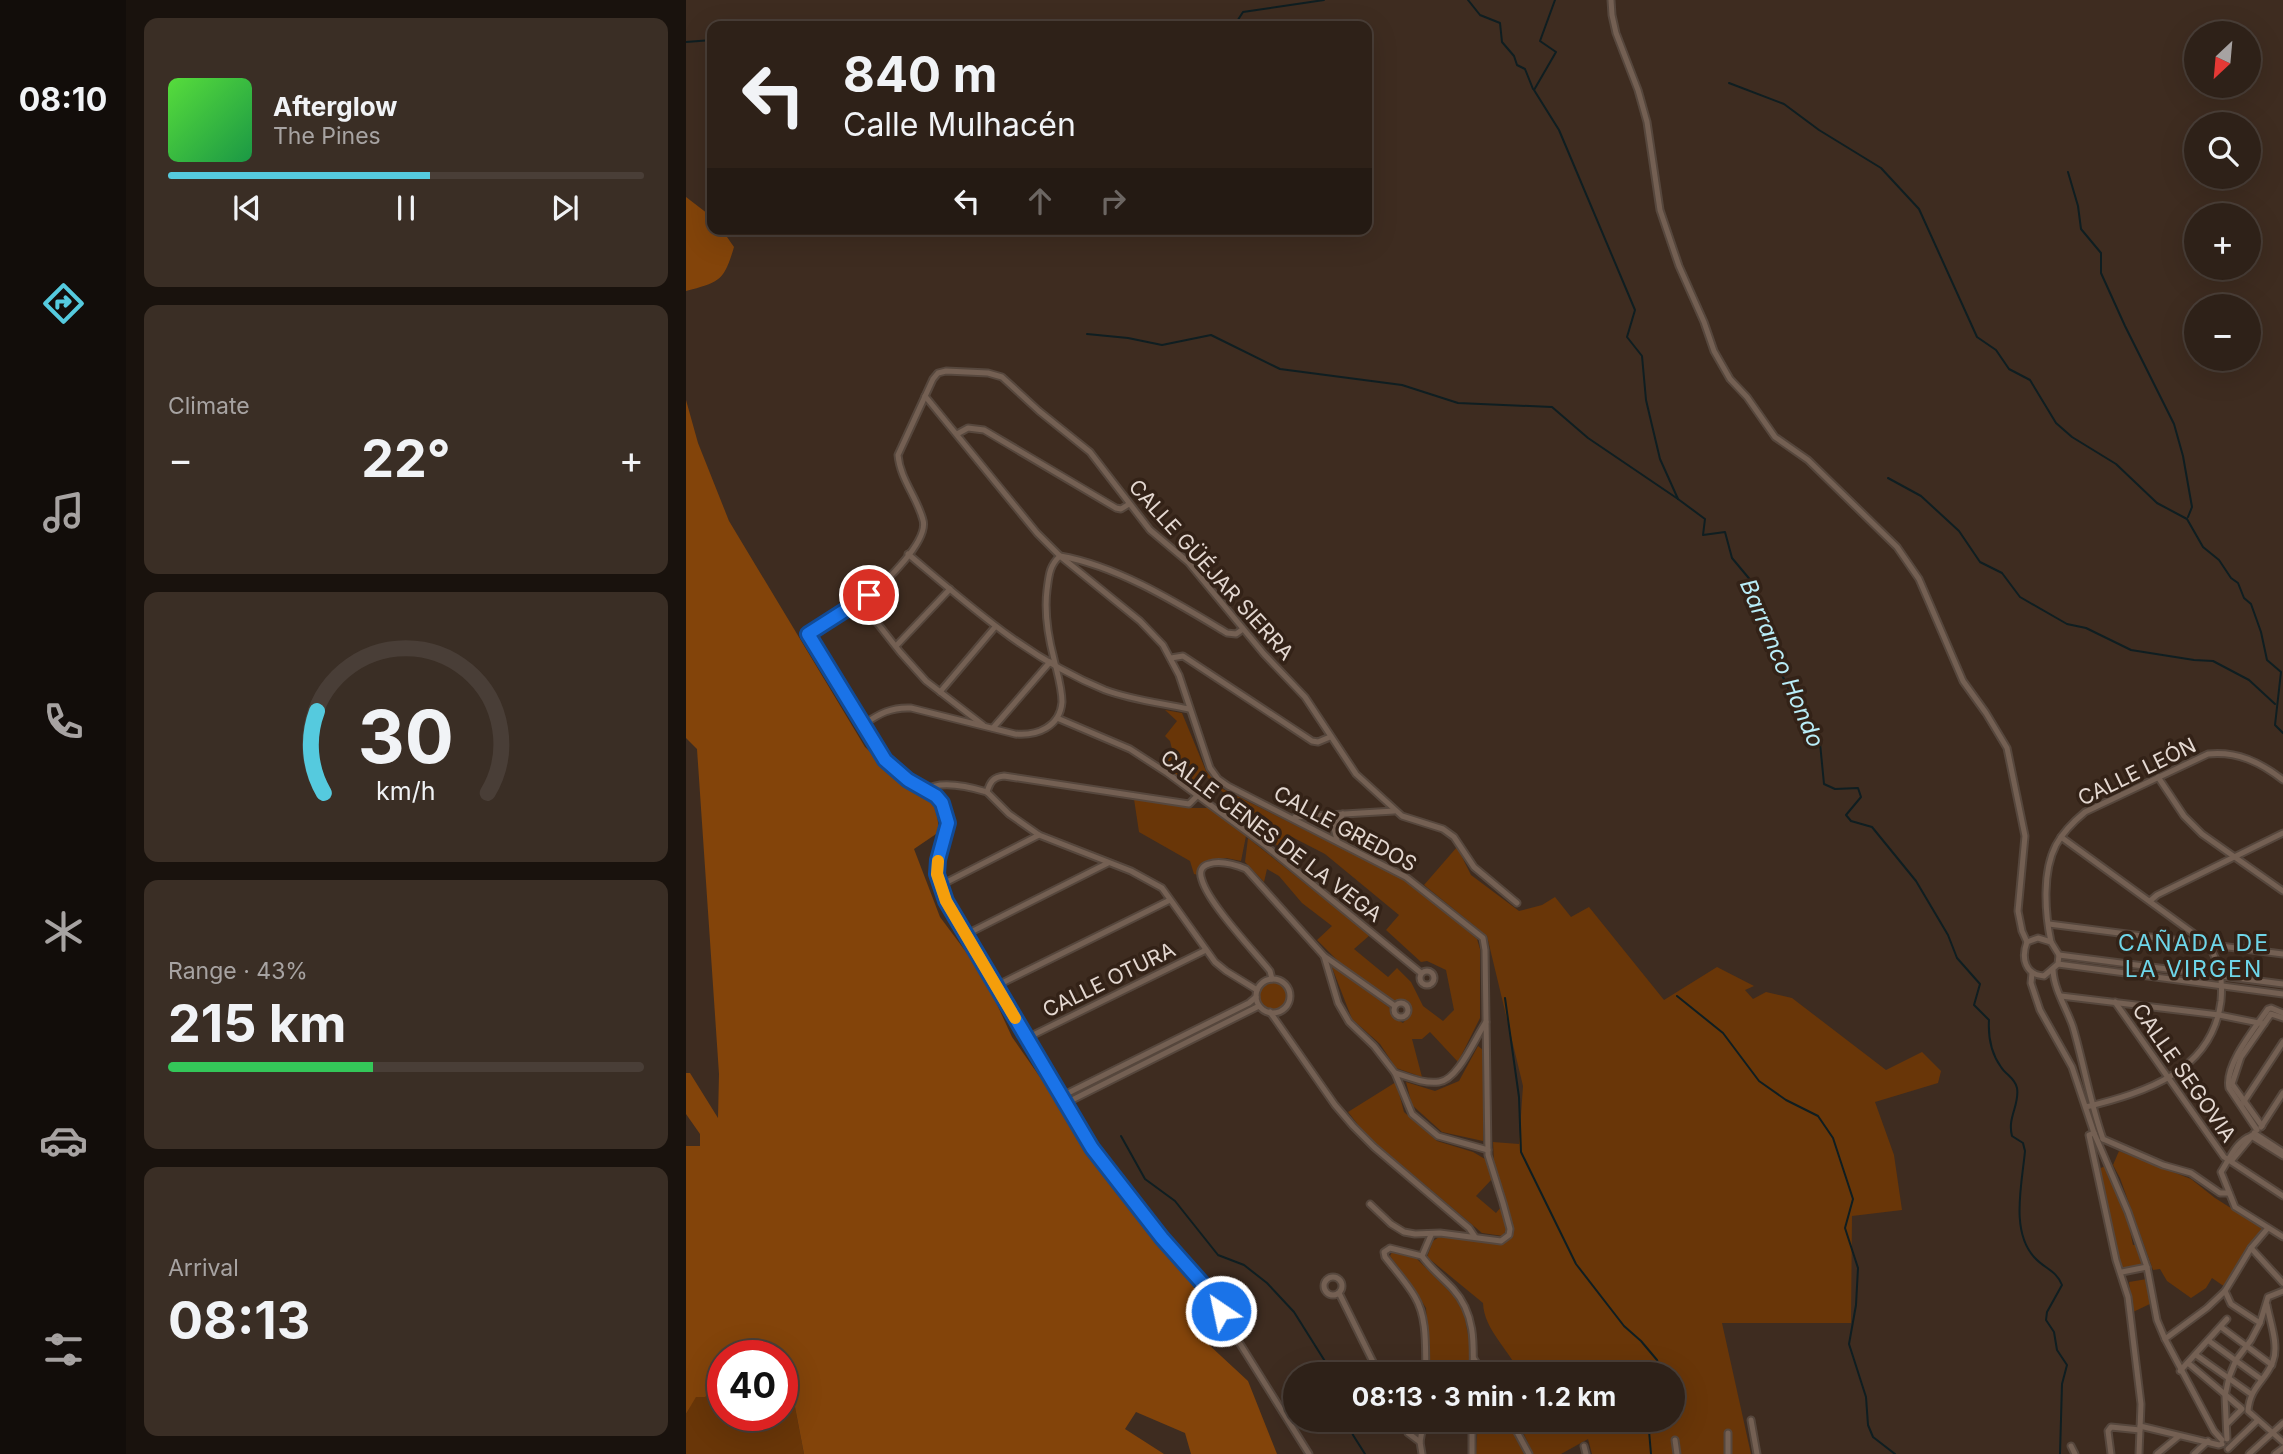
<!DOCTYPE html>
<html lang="en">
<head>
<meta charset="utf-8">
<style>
  :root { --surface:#2e2118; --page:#3a2e25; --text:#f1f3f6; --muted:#a7a3a2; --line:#493e37; --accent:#55cade }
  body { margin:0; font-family:Inter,sans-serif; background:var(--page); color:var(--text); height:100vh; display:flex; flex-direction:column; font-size:26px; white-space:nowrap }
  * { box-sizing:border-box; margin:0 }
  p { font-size:23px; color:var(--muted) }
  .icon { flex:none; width:38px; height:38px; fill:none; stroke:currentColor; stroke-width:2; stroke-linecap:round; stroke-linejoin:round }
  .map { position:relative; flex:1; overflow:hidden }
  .details { display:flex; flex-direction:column; gap:18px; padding:18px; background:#19120d; width:560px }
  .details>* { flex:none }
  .top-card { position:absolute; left:21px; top:21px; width:665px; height:214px; border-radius:14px; box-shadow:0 7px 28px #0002,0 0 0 2px var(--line); background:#2e2118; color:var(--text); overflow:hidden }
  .needle { width:46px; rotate:206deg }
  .tools { position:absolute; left:1498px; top:21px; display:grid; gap:14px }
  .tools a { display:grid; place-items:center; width:77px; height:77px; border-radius:50%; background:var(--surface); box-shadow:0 7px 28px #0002,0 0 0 2px var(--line); font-size:35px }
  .speed { position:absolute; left:21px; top:1340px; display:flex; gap:14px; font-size:35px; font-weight:700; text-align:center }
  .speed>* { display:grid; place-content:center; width:91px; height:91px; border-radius:50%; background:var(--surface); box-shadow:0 7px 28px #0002,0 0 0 2px var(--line); line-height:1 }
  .speed .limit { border:10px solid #d22; background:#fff; color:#111 }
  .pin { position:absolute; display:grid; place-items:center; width:60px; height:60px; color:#fff; margin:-30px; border:4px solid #fff; border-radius:50%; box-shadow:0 2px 7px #0007 }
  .me { position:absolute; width:77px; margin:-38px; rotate:326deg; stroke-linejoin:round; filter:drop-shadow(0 0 5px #0008) }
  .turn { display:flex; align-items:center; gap:24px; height:147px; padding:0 21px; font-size:32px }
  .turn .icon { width:91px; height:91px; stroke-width:2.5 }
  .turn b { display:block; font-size:49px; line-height:60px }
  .lanes { display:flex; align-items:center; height:66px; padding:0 21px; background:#0003; justify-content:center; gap:35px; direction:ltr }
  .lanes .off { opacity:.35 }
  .big { font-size:52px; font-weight:700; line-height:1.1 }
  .details .tile { flex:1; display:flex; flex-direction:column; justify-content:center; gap:10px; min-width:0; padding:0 24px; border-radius:14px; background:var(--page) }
  .details .dial { align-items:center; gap:0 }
  .dial svg { height:182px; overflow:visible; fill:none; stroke:var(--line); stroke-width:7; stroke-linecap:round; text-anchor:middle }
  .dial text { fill:var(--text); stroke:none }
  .song { display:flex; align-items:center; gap:21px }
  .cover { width:84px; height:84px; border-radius:10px; background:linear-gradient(135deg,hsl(110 70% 55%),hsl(140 70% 35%)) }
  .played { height:7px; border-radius:4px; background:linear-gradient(90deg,var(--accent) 55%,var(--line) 55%) }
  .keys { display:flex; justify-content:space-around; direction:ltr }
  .heat { display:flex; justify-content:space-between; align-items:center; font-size:38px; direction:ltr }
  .charge { height:10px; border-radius:5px; background:linear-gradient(90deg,#34c759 43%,var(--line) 0) }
  .trip { position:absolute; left:597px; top:1362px; width:402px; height:70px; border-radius:35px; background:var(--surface); box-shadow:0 7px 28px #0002,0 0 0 2px var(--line); font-weight:700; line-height:70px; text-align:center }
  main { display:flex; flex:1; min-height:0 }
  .dock { display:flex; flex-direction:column; width:126px; justify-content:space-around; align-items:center; background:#120d0a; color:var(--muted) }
  .dock .icon { width:49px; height:49px }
  .dock .selected { color:var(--accent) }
  .dock b { font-size:32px; color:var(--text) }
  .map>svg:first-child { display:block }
  .green { fill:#693608 }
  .forest { fill:#83440a }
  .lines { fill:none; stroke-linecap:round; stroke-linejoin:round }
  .stream { stroke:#0f1e21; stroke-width:2 }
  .minor-casing { stroke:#56473d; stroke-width:9 }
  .minor { stroke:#746053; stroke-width:5 }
  .route-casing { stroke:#114b97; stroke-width:18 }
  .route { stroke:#1a73e8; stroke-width:12 }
  .slow { stroke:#f59e0b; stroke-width:12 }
  .labels { text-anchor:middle; stroke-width:7; stroke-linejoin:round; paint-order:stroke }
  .street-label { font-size:21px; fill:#e4d8d1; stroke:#332217 }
  .water-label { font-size:23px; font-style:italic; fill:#b9edf8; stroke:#332217 }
  .neighbourhood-label { font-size:23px; letter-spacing:2px; fill:#6ed6e9; stroke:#332217 }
</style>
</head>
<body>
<main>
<nav class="dock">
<b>08:10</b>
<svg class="icon selected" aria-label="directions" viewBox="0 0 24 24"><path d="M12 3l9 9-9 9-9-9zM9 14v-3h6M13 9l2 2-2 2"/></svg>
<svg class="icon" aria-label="music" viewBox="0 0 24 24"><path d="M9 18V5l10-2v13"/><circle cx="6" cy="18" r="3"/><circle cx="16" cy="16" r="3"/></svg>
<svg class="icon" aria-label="phone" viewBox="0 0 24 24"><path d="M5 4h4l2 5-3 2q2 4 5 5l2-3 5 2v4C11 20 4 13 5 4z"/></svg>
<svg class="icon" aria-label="climate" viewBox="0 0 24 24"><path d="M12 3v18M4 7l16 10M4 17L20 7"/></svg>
<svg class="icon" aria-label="car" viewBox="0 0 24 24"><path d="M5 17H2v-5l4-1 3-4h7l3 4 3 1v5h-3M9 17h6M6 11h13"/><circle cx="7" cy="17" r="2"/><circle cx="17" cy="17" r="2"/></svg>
<svg class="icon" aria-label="filters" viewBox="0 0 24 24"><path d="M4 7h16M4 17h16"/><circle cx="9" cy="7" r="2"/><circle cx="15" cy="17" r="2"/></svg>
</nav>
<section class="details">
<div class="tile">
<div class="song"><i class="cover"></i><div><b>Afterglow</b><p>The Pines</p></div></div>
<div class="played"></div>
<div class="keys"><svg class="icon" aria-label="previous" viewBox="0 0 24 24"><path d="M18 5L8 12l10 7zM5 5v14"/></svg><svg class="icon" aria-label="pause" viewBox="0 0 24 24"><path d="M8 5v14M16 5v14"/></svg><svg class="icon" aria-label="next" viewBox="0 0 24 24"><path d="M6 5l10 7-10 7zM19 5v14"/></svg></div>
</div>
<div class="tile"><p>Climate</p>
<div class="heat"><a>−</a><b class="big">22°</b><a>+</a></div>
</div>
<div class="tile dial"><svg viewBox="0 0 100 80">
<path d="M14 69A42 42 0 1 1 86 69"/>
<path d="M14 69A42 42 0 0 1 11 33" stroke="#55cade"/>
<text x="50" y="56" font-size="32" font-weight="700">30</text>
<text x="50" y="72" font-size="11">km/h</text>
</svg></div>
<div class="tile"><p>Range · 43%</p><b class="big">215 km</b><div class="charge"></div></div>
<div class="tile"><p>Arrival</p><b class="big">08:13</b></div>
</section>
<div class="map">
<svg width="1597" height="1454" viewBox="0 0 1597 1454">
  <rect width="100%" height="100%" fill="#3e2c20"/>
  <g class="green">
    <path d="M479,710L496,713L520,771L537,789L715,878L736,892L791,939L794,949V1018L772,1062L744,1032L736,1039H726L736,1077L710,1068L694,1044L666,1019L645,965L704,1008L709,1018L717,1023L723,1016L724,1005L716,1000H707L657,966L631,940L646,926L616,903L593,876L581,869L578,882L559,862L562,838L684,935L668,949L702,977L711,968L725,982L737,1006L757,1021L768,1010L760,970L741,961L735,962L700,930L713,915L639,854L606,837L596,849L542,809L547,802L520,776L509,788L475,764L486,749L484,741L479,736L491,721Z"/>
    <path d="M448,799L506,808H524L560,836L555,861L540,858L515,863L512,875L508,874L504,861L453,832Z"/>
    <path d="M771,847L785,875L833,911L856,905L869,897L885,917L903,907L978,1000L1031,967L1068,986L1059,990L1067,999L1080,992L1106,998L1200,1070L1236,1052L1255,1071L1252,1083L1189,1102L1208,1155L1216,1210L1166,1216L1165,1323H1036L1065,1454H906L902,1439L875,1454H847L831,1419H987V1374H834C823,1349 798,1330 797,1303L741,1257L747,1241L753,1237L816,1244L827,1237L808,1163L807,1142L833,1144L837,1086L801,936L738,885Z"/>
    <circle cx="587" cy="996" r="14"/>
    <path d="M792,1046L797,1050V1141L756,1132L726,1105L720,1082L749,1091L773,1081Z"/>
    <path d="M710,1082L718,1112L751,1141L787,1152L799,1159L806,1179L790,1196L810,1213L815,1207L821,1228L817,1236L796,1233L680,1135L662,1112Z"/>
    <path d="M1433,1151L1505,1179L1529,1198L1578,1229L1562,1249L1539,1287L1526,1278L1520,1288L1505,1298L1481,1281L1474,1269L1467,1270L1434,1178L1427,1165Z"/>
    <path d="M1420,1166L1440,1212L1447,1245H1451L1457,1266L1438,1270L1432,1261L1412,1169Z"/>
    <path d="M706,1252L729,1257L768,1296L778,1313L783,1340V1374H744L740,1308L725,1284L704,1256Z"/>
    <path d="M1461,1279L1466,1303L1447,1312L1443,1282Z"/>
    <path d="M96,1371L104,1381L118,1454H0V1414L10,1396L37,1386V1416H96Z"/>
    <path d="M792,1419H820L838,1454H790Z"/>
  </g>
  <g class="forest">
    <path d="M0,197L26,217V229H39L41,237L48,247C38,281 34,282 0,291Z"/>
    <path d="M0,400L12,443L43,521L179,747L221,786L250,803L253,832L228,849L254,917L298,976L326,1037L391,1130L536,1317L521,1343L562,1381L591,1454H505L499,1433L450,1412L439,1429L478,1454H118L104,1381L96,1371V1356H37V1386L25,1391L19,1397H10L0,1414V1146H14V1134L0,1114V1073H4L32,1118L33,1074L11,749L0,738Z"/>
  </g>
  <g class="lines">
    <g class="stream">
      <path d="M782,0L794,15L814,23L816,42L828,56L831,65L839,69L847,89"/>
      <path d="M869,0L854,41L870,52L848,90L873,130L949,310L941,337L956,356L960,400L974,459L992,499L1019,519L1017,535L1039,532L1046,558L1066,582L1076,625L1087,649L1095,673L1113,710L1134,743L1138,784L1149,789L1172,788L1175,797L1160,815L1165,821L1186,827L1230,881L1262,935L1271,958L1294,984L1288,1005L1303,1020C1302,1037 1305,1053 1315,1067C1320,1075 1329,1078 1331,1088C1334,1105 1321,1117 1326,1136L1337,1143L1339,1151C1336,1184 1324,1232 1349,1258C1359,1269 1370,1270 1376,1285L1361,1312L1360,1320L1368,1332L1371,1350L1381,1365L1376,1384L1374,1454"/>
      <path d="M548,26L557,12L638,0"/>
      <path d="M0,42L26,40"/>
      <path d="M1043,83L1098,104L1133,130L1195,168L1233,209L1291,337L1310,350L1323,369L1344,380L1370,423L1386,437L1430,464L1471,503L1501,519L1517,547L1533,560L1545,578L1552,583L1558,598L1565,604L1575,632L1581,660L1595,672L1589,725L1597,733"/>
      <path d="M1382,172L1392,206L1395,229L1415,253V273L1439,326L1488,424L1497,456L1506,507L1502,517"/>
      <path d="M401,334L442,338L476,345L525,335L594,369L716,385L772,403L866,407L902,438L992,499"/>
      <path d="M1202,478L1235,496L1273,531L1294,562L1316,573L1334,597L1381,624L1400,628L1445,650L1508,660L1527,661L1563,680L1589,704"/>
      <path d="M991,996L1037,1033L1073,1081L1100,1100L1132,1116L1147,1138L1167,1199L1159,1228L1172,1268L1170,1305L1163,1344L1180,1397L1182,1425L1187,1437L1209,1454"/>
      <path d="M819,998L833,1097L835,1152L890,1264L938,1326L955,1341L971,1360L976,1374"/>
      <path d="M435,1136L459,1179L489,1201L532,1255L558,1265L581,1283L608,1312L647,1374"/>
      <path d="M661,1419L667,1435L679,1454"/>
      <path d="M962,1419L965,1454"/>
    </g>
    <defs>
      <g id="minor">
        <path d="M925,0L926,15L930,33L952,90L961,122L974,210L993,266L1018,322L1028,351L1044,379L1061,397L1089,437L1122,460L1211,547L1233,579L1277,681L1300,713L1321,748L1339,836L1332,911L1336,931L1341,942"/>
        <path d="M239,396L351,533L374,556L454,621L477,645L493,675L524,768L532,779L542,786L720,877L797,938L799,950L802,1155L817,1203L824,1229L823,1235L815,1241L754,1233L729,1234L718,1232L705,1224L684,1204"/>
        <path d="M271,434L282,428L298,430L430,508L435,509L443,504"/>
        <path d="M222,554C285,607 342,659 419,690C446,700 475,703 503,709"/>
        <path d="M174,601L214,652L240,681L297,725"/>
        <path d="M210,646L264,589"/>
        <path d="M485,658L497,656L626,741L632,742L644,737"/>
        <path d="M254,692L309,627"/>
        <path d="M371,718L444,749L481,773L580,846L735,973"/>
        <path d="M178,724C193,714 205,707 225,708L329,734C351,736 374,727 376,702C376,688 371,672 368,659C362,636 358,614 361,590C363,576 363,566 374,556C432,566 491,603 541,633L550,634L557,629"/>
        <path d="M307,728L364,662"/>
        <path d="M1472,777L1498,816L1516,834L1597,891"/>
        <path d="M240,790C254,780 284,787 301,792"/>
        <path d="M301,792L323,814L353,835L445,871L476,888L529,962L540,971L571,990"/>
        <path d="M301,792C304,782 307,777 318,776L503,804L511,796"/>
        <path d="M609,817L708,811"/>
        <path d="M1375,837L1522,944C1534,964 1537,978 1535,1001C1526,1071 1461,1092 1400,1107"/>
        <path d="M651,840L648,828L657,814"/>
        <path d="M253,886L353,835"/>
        <path d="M1464,901L1471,895L1597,833"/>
        <path d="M1363,924L1597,954"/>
        <path d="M279,935L422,863"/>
        <path d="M1352,938L1365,942L1373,955L1372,964L1358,976C1339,975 1335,958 1341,942Z"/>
        <path d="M1365,942C1359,913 1356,872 1370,845C1377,832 1387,822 1399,812L1522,754C1551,751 1574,762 1597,780"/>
        <path d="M1373,955L1597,984"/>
        <path d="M638,956L652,1003L663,1022L688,1046L709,1073L726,1114L752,1136L802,1150"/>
        <path d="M1372,964L1597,994"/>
        <path d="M1367,970C1368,990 1381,1009 1387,1027C1398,1065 1404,1102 1417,1139"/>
        <circle cx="741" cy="978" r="7"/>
        <path d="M1346,973L1345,983L1354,1010L1386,1067L1408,1133L1442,1212L1461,1267L1471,1320L1479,1339L1528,1431L1536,1440"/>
        <path d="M586,979L584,971C567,950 523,904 516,880C513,872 515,866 523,864C535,860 550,865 560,869L638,956L709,1006"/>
        <circle cx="587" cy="996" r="17"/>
        <path d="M310,986L484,900"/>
        <path d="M1375,996L1533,1015L1578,1024"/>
        <path d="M1429,1002L1538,1157L1597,1196"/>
        <circle cx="715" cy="1010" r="7"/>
        <path d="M584,1012L649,1105L667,1126L688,1147L783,1228L789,1237"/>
        <path d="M341,1038L520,950"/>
        <path d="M709,1073C722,1077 738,1084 753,1082C772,1080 789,1038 800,1022"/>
        <path d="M376,1096L563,1003L570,997"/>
        <path d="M380,1103L573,1006"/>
        <path d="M1557,1103L1597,1042"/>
        <path d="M1576,1126L1546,1084L1555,1057L1585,1014L1597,1018"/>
        <path d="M1575,1127L1597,1093"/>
        <path d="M1571,1130L1543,1088C1538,1065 1569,1028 1582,1009L1585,1008L1597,1013"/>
        <path d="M1408,1133L1403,1135L1430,1260L1442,1297L1455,1404L1453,1454"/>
        <path d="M1568,1133L1597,1152"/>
        <path d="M1565,1136C1550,1141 1543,1160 1535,1172L1549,1207L1597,1237"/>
        <path d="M1565,1136L1597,1156"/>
        <path d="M1417,1139L1477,1165L1505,1173L1534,1193H1543"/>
        <path d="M1542,1161L1547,1159L1566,1136"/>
        <path d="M1565,1248L1597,1283"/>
        <path d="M736,1256L704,1248L698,1252L699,1257C709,1270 721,1283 729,1297C742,1319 739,1349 740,1374"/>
        <path d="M736,1256C745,1269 757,1278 767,1289C789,1313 788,1343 787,1374"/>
        <path d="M736,1256L745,1235"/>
        <path d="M1436,1272L1461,1267"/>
        <circle cx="647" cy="1286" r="9"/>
        <path d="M1539,1291L1545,1304L1574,1323"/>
        <path d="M653,1293L693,1374"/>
        <path d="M1581,1305C1584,1322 1593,1345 1587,1361C1580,1381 1564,1386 1562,1411L1597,1442"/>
        <path d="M1535,1327L1586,1365"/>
        <path d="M1479,1339L1521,1308L1539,1291L1565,1248L1582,1228"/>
        <path d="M1523,1341L1575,1379"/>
        <path d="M1510,1355L1565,1394"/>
        <path d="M788,1359L798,1374"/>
        <path d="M1502,1363L1555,1408"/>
        <path d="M1494,1371L1541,1319"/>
        <path d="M716,1419L722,1433L734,1442"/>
        <path d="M824,1419L843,1454"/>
        <path d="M1065,1420L1071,1454"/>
        <path d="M1541,1424L1556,1409"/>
        <path d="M1454,1426L1533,1445L1536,1444"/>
        <path d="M1042,1433V1454"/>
        <path d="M1541,1439L1539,1396L1543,1377L1550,1360L1565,1340L1574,1323L1582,1297L1597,1291"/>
        <path d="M989,1440L991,1454"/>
        <path d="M898,1446L900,1454"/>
        <path d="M1385,1446L1389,1454"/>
        <path d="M1542,1449L1571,1421"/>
        <path d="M623,1454L516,1283L476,1238L406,1148L260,901L251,874L252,860L262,823L260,811L256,803L250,796L222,780L199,760L122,634C142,621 163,610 182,596C198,584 243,541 237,520C231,497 214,479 212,455L247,379L252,373L260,371L302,373L316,377L353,411L404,452L464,530L502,562L578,654L619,697L670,774L716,816L757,829L768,837L788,867L831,903"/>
        <path d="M736,1454L734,1442L738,1419"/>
        <path d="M786,1454V1419"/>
        <path d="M1425,1454L1422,1431L1425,1427L1454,1430"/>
        <path d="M1471,1454L1493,1436"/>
        <path d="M1508,1454L1522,1441"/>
        <path d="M1563,1454L1597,1423"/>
        <path d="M1589,1454L1597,1448"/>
      </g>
    </defs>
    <use href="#minor" class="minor-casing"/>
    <use href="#minor" class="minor"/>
  </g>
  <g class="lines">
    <defs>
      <path id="route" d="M183,595L122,634L199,760L222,780L250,796L256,803L262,823L252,860L251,874L260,901L406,1148L476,1238L516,1283L535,1311"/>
    </defs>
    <use href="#route" class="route-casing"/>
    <use href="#route" class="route"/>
    <path class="slow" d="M252,861L251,874L260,901L329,1018"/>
  </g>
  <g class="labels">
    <g class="street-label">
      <text transform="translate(525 570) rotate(48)" y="7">CALLE GÜÉJAR SIERRA</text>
      <text transform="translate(1451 772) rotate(-26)" y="7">CALLE LEÓN</text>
      <text transform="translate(659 829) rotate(28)" y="7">CALLE GREDOS</text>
      <text transform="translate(585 836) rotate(37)" y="7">CALLE CENES DE LA VEGA</text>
      <text transform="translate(423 980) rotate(-26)" y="7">CALLE OTURA</text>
      <text transform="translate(1498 1073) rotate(55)" y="7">CALLE SEGOVIA</text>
    </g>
    <g class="water-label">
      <text transform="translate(1096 663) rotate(67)" y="8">Barranco Hondo</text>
    </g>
    <g class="neighbourhood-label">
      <text x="1508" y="951">CAÑADA DE<tspan x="1508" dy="26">LA VIRGEN</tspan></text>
    </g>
  </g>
</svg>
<div class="tools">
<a><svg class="needle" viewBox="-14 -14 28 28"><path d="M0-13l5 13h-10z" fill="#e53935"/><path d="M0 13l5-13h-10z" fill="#a7a3a2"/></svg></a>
<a><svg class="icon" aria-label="search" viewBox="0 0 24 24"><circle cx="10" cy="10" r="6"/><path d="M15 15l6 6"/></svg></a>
<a>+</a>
<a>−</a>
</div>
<div class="speed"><div class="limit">40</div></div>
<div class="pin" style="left:183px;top:595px;background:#d93025"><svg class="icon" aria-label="arrive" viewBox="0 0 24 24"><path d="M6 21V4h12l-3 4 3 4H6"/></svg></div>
<svg class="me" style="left:535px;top:1311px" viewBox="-20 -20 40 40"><circle r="17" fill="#1a73e8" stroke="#fff" stroke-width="3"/><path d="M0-11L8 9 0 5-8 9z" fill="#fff"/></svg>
<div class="trip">08:13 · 3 min · 1.2 km</div>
<div class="top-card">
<div class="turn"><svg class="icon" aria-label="left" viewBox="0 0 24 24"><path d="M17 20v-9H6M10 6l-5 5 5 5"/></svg><div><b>840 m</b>Calle Mulhacén</div></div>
<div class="lanes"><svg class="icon" aria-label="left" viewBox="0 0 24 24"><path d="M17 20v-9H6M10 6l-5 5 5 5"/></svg><svg class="icon off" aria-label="ahead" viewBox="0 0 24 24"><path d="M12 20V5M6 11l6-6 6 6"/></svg><svg class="icon off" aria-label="right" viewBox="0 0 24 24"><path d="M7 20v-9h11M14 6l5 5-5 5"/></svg></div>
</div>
</div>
</main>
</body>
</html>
